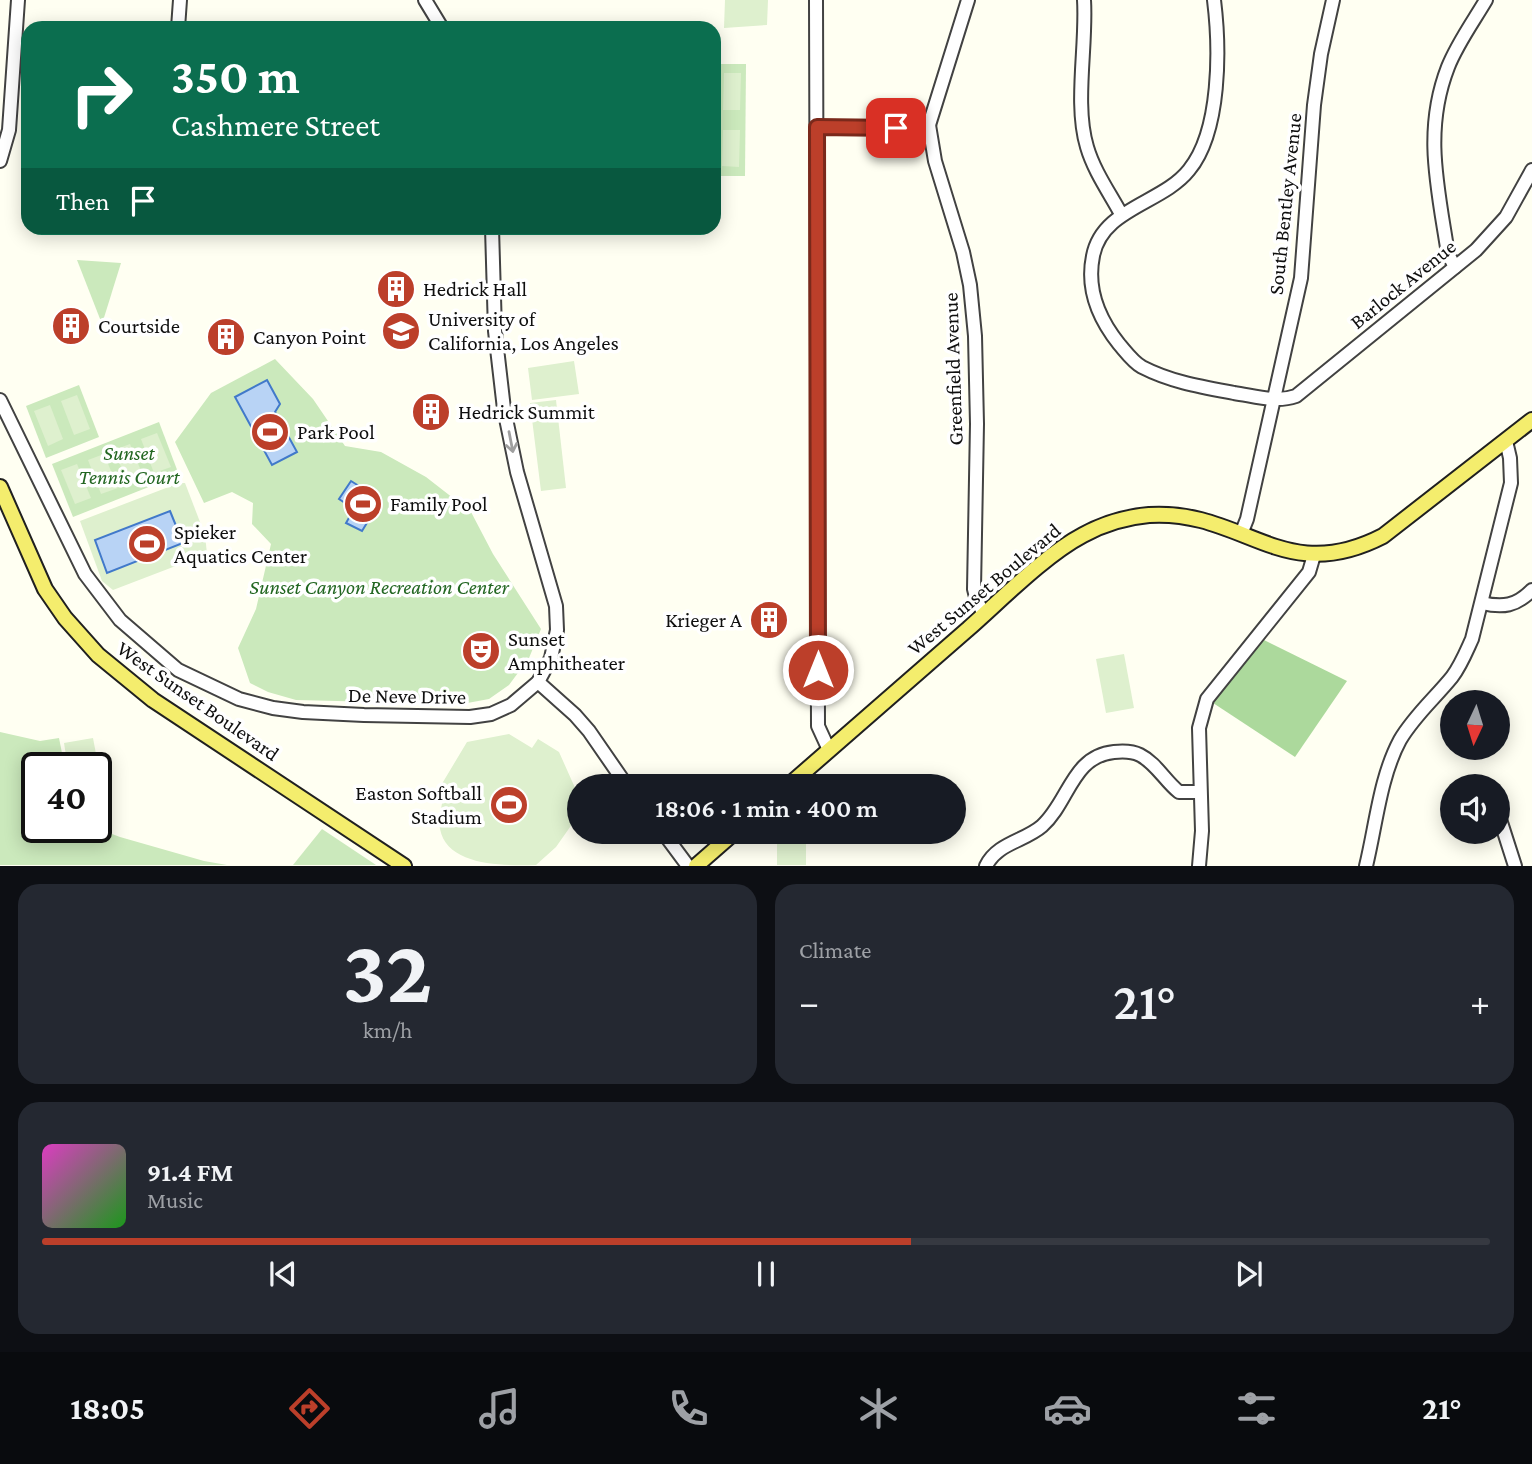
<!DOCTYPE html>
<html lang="en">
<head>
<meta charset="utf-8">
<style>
  :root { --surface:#171b24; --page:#242831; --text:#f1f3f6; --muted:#9ea1a6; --line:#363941; --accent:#bc3f2a }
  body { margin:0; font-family:"Crimson Pro",serif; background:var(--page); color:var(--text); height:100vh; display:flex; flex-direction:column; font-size:26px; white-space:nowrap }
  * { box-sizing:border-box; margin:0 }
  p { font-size:23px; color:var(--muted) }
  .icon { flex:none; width:38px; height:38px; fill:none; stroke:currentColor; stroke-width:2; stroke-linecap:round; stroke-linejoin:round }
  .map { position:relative; height:866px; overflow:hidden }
  .side { display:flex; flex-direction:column; gap:18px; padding:18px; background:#0d0f14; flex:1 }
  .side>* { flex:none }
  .top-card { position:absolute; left:21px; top:21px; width:700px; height:214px; border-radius:21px; box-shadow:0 4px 18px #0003; background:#0b6e4f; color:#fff; overflow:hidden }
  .needle { width:46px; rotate:184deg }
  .fabs { position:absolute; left:1440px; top:690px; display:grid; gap:14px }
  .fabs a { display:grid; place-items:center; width:70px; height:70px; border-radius:50%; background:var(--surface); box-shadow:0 4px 18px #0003; font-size:35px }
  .speed { position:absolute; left:21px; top:752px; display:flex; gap:14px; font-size:35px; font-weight:700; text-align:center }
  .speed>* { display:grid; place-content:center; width:91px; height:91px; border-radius:50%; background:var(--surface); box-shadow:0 4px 18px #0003; line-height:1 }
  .speed .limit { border:4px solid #111; border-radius:10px; background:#fff; color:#111 }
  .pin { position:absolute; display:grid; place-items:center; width:60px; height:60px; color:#fff; margin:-30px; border-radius:14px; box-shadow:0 4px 10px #0006 }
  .me { position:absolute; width:77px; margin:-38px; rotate:0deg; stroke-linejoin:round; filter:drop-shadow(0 0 5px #0008) }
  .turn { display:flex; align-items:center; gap:24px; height:147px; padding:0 35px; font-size:32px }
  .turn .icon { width:91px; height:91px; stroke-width:2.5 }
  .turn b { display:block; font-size:49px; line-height:60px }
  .then { display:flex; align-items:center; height:66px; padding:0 35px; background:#0003; gap:14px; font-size:26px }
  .big { font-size:52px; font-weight:600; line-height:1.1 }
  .side .card { flex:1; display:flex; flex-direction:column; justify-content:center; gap:10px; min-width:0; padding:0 24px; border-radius:21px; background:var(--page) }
  .side .dial { align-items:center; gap:0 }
  .dial b { font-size:91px; line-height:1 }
  .song { display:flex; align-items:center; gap:21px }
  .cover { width:84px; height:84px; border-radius:10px; background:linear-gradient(135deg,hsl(310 70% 55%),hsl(120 70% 35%)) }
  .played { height:7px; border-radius:4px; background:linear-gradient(90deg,var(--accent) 60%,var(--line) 60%) }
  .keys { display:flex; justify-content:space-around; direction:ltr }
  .heat { display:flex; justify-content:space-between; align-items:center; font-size:38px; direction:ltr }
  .side .tiles { flex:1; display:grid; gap:18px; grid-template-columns:1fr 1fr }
  .card:last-child { grid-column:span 2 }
  .trip { position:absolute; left:567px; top:774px; width:399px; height:70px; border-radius:35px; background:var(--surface); box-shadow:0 4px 18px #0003; font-weight:600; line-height:70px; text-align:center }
  .tabs { display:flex; height:112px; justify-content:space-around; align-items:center; background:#090b0e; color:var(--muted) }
  .tabs .icon { width:49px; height:49px }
  .tabs .active { color:var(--accent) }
  .tabs b { font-size:32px; color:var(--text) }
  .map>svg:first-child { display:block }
  .green { fill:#cbe9bc }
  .forest { fill:#acd99c }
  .pitch { fill:#def0ce }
  .water { fill:#b8d3f5; stroke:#4179ca; stroke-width:2 }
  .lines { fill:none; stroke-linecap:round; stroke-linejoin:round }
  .minor-casing { stroke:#424242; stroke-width:16 }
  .major-casing { stroke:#202020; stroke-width:18 }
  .minor { stroke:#fff; stroke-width:12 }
  .major { stroke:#f4ed6d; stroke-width:14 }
  .oneway { stroke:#9f9f9f }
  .route-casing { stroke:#7a291b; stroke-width:18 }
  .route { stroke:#bc3f2a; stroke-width:12 }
  .labels { text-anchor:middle; stroke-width:7; stroke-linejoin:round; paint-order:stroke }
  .street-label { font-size:21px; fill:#0f0f0f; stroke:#fff }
  .poi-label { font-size:21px; fill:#0f0f0f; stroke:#fff; text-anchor:start }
  .park-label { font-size:21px; font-style:italic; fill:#226621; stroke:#fff }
</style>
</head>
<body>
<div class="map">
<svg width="1532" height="866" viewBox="0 0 1532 866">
  <rect width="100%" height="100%" fill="#fffff2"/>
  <g class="green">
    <path d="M714,64H746L745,176H714Z"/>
    <path d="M77,260L121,263L102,324Z"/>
    <path d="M275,359L313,399L345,446L381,452L426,477L471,512L493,554L541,629L529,658L509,685L489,699L462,704L296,700L268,692L250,683L238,648L256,609L271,544L252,524L253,503L232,492L204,503L175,442L211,393Z"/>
    <path d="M79,385L99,437L46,458L26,406Z"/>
    <path d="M159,422L179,475L73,517L52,464Z"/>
    <path d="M0,732L40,741L59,738L65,768H37V828H96L120,837L204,861L227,865H0Z"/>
    <path d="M322,829L376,865H293Z"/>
  </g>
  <path class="forest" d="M1256,636L1347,681L1295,757L1207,699Z"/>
  <g class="pitch">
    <path d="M725,0H768L767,25L724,28Z"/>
    <path d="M724,73H741L740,110H723Z"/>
    <path d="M723,130H740L739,167L722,166Z"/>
    <path d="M574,361L579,394L532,400L528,368Z"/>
    <path d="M77,395L90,429L74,435L61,401Z"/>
    <path d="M556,400L566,488L541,491L530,403Z"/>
    <path d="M50,405L63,439L48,446L34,411Z"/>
    <path d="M157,433L171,467L154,473L141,439Z"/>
    <path d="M130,444L144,478L128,484L114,450Z"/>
    <path d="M104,454L118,488L101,494L88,460Z"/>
    <path d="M77,464L91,498L75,504L61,470Z"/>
    <path d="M179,483H185L205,535L207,554L113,590L102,581L80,521Z"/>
    <path d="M1124,654L1134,708L1106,713L1096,659Z"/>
    <path d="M509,734L532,748L538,739L559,752L576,790L575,820L556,847L536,865C503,866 447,866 440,829C438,817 443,802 444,791L440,787L467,742Z"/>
    <path d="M93,738L103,791L96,792V768H68L64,743Z"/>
    <rect x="777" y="831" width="29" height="34"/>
  </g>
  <g class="water">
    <path d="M267,380L280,404L275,412L297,452L272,465L235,397Z"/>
    <path d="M351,481L381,500L362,531L346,523L354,509L339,499Z"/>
    <path d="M170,511L183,543L107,573L95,540Z"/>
  </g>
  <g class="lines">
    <defs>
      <g id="minor">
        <path d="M425,0L442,28"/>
        <path d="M816,0L818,726L829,750"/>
        <path d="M1084,0C1087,45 1074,104 1087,147C1094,171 1109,192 1121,214"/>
        <path d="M1214,0C1220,48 1221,131 1189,170C1162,204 1102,208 1093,256C1086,290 1099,319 1119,344C1126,352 1133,362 1142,367C1171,382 1202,387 1234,393C1255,396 1276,403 1296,396L1476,250L1506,217L1532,170"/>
        <path d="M178,28L180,0"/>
        <path d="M929,125L935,161L963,252L970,285L975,336L977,424L974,589L977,601L984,614"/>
        <path d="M817,127L918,128L929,125L968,0"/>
        <path d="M0,161L9,130L18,0"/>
        <path d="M1455,267L1448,254C1438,188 1423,131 1448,67C1457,44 1473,22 1486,0"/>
        <path d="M0,400L85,574L120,620L178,670L239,699L273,708L303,712L364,715L470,717L491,714L511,705L538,682L551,658L557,630L556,606L517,472L504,409L495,331L492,228"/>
        <path d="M1241,534L1247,519L1301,278L1314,105L1321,54L1333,0"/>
        <path d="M1482,603C1503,608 1516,606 1532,590"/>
        <path d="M538,682L575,715L589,731L627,786"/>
        <path d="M1498,813L1515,866"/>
        <path d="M662,831L688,866"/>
        <path d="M986,866C997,843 1025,841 1042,826C1069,802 1072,756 1114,752C1123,751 1132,751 1140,755C1156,763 1165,781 1179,792H1200"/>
        <path d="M1199,866L1202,831L1199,728L1207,699L1309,572L1314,555"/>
        <path d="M1366,866C1376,825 1380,777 1400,740C1414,716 1435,698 1452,677C1461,665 1466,652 1472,639L1511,483L1510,458L1506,441"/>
      </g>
      <g id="major">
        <path d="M0,487L45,589L65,618L98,655L153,700L404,866"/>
        <path d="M788,786C848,733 908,681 968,629C1001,600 1045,555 1083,535C1103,524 1126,517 1149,515C1244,509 1282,588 1383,536L1532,420"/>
        <path d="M696,866L736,831"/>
      </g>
    </defs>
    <use href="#minor" class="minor-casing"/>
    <use href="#major" class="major-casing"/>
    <use href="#minor" class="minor"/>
    <use href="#major" class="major"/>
  </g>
  <defs><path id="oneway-shaft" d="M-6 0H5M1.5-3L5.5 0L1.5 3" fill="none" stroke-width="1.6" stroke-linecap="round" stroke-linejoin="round" transform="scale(1.75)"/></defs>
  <use class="oneway" href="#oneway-shaft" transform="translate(511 442) rotate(79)"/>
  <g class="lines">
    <defs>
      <path id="route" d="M818,670L817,127L896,128"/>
    </defs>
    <use href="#route" class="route-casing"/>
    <use href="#route" class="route"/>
  </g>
  <defs>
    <symbol id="building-disc" viewBox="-11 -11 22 22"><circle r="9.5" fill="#bc3f2a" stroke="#fff"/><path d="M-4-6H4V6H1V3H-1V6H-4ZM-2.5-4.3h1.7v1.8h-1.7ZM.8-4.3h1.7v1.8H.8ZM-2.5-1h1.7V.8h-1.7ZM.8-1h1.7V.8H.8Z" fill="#fff"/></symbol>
    <symbol id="university-disc" viewBox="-11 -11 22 22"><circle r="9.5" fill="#bc3f2a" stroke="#fff"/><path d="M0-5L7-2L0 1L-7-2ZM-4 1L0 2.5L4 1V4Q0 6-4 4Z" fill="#fff"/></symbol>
    <symbol id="stadium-disc" viewBox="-11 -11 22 22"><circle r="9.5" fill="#bc3f2a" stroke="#fff"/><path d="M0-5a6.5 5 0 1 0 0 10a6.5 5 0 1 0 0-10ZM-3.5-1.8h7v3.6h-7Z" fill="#fff"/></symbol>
    <symbol id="theatre-disc" viewBox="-11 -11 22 22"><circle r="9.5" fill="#bc3f2a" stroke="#fff"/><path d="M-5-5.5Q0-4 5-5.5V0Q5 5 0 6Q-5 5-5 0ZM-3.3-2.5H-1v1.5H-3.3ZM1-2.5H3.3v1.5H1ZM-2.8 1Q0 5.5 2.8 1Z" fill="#fff"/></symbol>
  </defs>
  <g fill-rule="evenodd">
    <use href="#building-disc" x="374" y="267" width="44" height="44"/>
    <use href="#building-disc" x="49" y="304" width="44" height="44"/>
    <use href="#university-disc" x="379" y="309" width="44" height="44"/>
    <use href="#building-disc" x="204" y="315" width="44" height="44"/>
    <use href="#building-disc" x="409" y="390" width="44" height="44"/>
    <use href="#stadium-disc" x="248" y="410" width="44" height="44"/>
    <use href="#stadium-disc" x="341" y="482" width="44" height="44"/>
    <use href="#stadium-disc" x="125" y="522" width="44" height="44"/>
    <use href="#building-disc" x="747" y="598" width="44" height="44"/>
    <use href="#theatre-disc" x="459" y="629" width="44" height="44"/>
    <use href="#stadium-disc" x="487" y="783" width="44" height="44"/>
  </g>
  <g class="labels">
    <g class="street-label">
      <text transform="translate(1285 204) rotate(-84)" y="7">South Bentley Avenue</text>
      <text transform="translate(1403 284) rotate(-39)" y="7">Barlock Avenue</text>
      <text transform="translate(953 369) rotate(-92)" y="7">Greenfield Avenue</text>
      <text transform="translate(984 589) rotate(-40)" y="7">West Sunset Boulevard</text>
      <text transform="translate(407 696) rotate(1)" y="7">De Neve Drive</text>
      <text transform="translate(198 701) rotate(35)" y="7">West Sunset Boulevard</text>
    </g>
    <g class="poi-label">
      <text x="423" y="296">Hedrick Hall</text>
      <text x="428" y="326">University of<tspan x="428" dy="24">California, Los Angeles</tspan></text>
      <text x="98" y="333">Courtside</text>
      <text x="253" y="344">Canyon Point</text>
      <text x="458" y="419">Hedrick Summit</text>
      <text x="297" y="439">Park Pool</text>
      <text x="390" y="511">Family Pool</text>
      <text x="174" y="539">Spieker<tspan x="174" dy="24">Aquatics Center</tspan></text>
      <text x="742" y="627" text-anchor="end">Krieger A</text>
      <text x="508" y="646">Sunset<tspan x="508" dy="24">Amphitheater</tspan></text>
      <text x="482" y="800" text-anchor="end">Easton Softball<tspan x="482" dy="24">Stadium</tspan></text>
    </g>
    <g class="park-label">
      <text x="129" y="460">Sunset<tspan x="129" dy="24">Tennis Court</tspan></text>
      <text x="379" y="594">Sunset Canyon Recreation Center</text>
    </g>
  </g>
</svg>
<div class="fabs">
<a><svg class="needle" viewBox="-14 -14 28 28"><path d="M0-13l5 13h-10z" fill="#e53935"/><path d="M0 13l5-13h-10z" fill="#9ea1a6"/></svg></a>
<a><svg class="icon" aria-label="sound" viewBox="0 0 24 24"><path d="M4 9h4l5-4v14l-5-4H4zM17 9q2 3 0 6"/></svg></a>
</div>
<div class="speed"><div class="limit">40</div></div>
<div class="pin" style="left:896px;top:128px;background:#d93025"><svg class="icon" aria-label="arrive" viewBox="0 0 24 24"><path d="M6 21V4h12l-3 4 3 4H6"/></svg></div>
<svg class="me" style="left:818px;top:670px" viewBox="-20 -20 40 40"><circle r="17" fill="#bc3f2a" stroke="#fff" stroke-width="3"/><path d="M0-11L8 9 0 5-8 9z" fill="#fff"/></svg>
<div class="trip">18:06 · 1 min · 400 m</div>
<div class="top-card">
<div class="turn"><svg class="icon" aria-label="right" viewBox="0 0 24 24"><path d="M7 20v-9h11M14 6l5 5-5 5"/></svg><div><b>350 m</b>Cashmere Street</div></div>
<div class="then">Then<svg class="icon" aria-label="arrive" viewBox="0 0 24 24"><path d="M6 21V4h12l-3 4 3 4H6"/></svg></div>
</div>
</div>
<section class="side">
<div class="tiles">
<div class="card dial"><b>32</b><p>km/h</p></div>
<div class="card"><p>Climate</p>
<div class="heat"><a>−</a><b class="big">21°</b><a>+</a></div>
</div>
<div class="card">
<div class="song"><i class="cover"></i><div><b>91.4 FM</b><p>Music</p></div></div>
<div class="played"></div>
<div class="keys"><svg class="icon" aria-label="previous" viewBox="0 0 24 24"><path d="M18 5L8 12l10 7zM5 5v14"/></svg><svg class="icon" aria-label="pause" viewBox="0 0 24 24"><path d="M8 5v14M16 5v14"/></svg><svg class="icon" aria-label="next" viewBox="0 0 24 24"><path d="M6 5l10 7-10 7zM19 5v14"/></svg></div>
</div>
</div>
</section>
<nav class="tabs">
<b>18:05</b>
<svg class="icon active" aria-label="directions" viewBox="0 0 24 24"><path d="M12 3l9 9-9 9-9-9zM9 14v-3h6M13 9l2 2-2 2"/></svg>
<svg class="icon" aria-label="music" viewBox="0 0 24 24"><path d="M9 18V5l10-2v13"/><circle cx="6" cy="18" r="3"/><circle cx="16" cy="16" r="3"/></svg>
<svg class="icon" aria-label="phone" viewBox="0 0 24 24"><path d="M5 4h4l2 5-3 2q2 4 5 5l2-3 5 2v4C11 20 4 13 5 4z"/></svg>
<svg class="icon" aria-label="climate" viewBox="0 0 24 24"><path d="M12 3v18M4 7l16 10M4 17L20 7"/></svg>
<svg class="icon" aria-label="car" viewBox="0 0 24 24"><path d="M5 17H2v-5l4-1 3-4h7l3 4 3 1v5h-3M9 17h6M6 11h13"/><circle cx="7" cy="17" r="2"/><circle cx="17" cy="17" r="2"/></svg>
<svg class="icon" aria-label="filters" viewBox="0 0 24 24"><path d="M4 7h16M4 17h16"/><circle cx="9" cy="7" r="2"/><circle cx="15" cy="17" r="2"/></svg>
<b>21°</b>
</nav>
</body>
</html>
